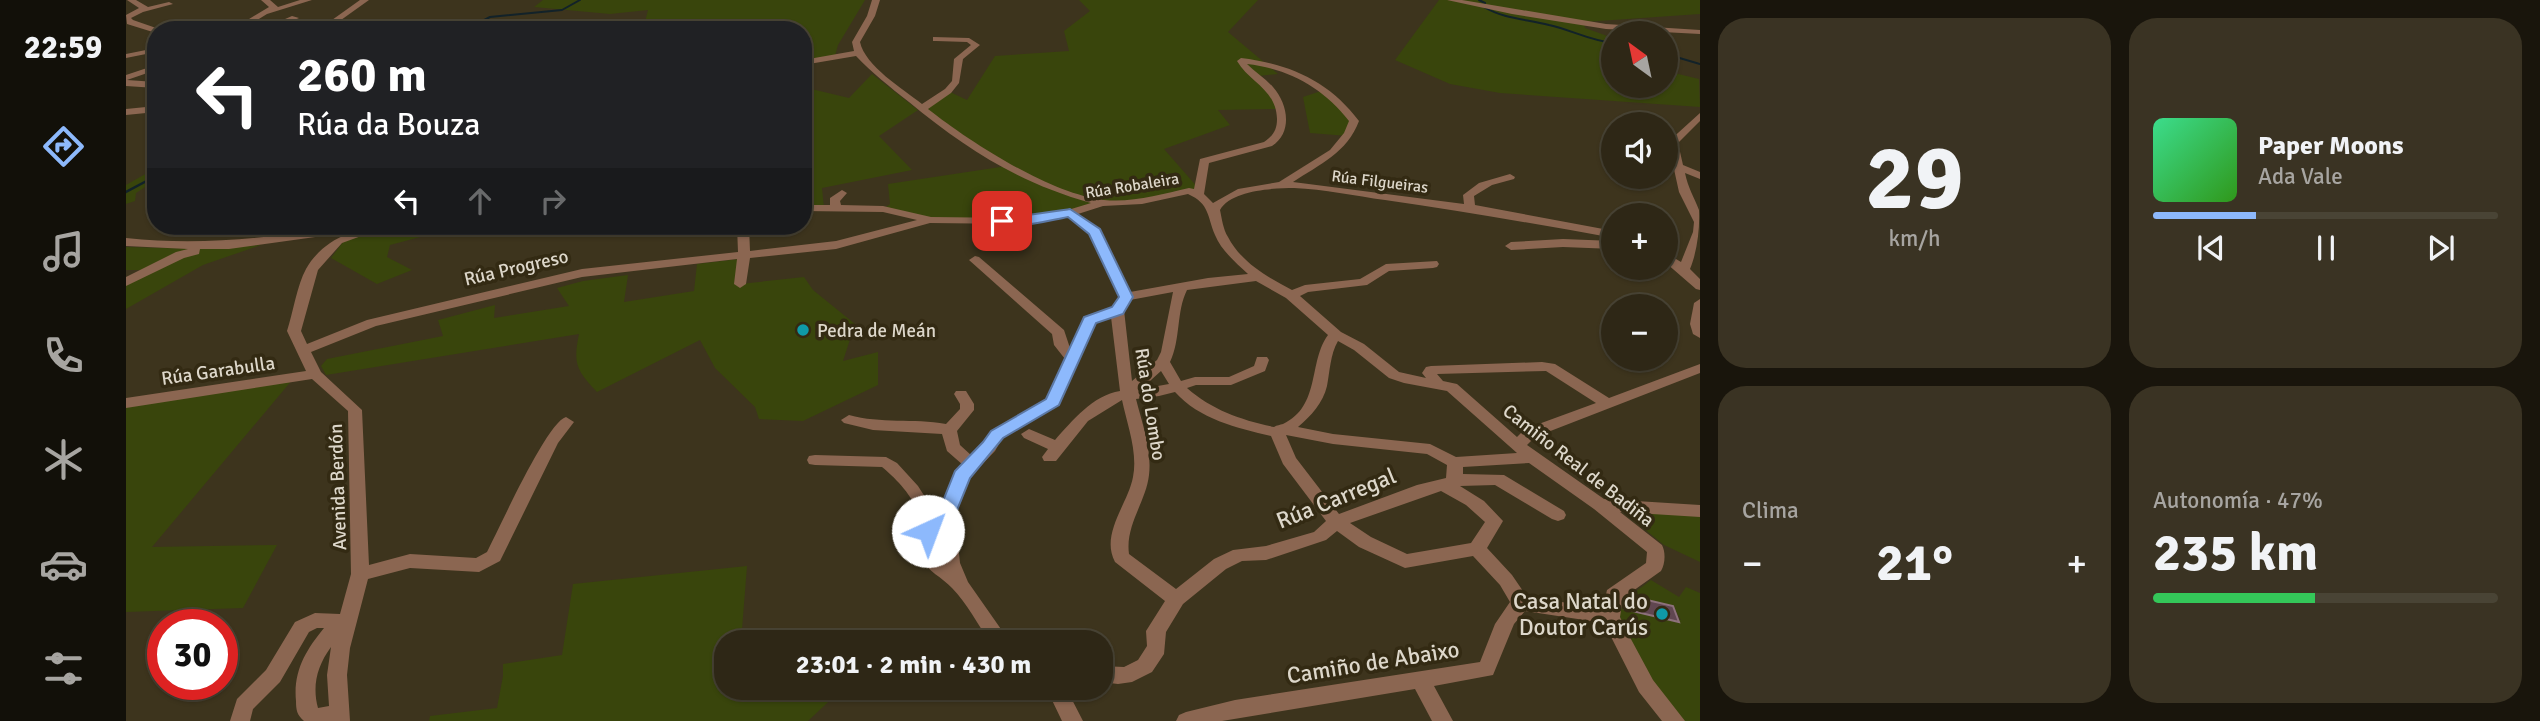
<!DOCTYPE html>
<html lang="es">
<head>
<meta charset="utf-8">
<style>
  :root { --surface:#2e2716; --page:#3a3323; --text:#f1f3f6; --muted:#a7a5a1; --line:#494435; --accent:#8db9fc }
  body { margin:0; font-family:Signika,sans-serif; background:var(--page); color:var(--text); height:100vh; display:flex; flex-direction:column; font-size:26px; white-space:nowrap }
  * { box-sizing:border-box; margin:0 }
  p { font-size:23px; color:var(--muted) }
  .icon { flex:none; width:38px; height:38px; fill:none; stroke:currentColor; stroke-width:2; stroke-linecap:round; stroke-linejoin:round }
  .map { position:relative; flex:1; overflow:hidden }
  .side { display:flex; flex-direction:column; gap:18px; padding:18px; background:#19150c; width:840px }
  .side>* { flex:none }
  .guide { position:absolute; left:21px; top:21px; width:665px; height:214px; border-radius:28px; box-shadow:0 2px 5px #0004,0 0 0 2px var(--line); background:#202124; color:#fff; overflow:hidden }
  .needle { width:46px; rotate:327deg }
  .fabs { position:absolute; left:1475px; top:21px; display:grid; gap:14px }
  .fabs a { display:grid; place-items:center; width:77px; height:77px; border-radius:50%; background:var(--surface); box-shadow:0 2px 5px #0004,0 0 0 2px var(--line); font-size:35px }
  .speed { position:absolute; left:21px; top:609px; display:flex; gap:14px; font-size:35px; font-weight:700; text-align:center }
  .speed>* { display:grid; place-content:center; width:91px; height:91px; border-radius:50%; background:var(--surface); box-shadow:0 2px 5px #0004,0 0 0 2px var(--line); line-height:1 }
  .speed .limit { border:10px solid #d22; background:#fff; color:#111 }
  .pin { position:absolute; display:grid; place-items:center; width:60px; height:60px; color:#fff; margin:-30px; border-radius:14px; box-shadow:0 4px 10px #0006 }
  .me { position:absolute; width:77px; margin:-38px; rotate:43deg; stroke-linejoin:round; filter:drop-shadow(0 0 5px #0008) }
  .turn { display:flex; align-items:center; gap:24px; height:147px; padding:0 35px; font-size:32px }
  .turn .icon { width:91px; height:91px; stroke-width:2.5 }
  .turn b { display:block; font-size:49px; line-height:60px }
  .lanes { display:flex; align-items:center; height:66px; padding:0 35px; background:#0003; justify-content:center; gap:35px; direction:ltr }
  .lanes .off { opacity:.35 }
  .big { font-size:52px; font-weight:700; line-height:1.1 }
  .side .tile { flex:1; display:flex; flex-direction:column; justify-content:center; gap:10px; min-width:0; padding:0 24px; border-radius:28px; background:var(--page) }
  .side .dial { align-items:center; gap:0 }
  .dial b { font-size:91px; line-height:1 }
  .song { display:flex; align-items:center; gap:21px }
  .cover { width:84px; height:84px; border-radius:10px; background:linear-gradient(135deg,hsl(150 70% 55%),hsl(110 70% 35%)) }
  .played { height:7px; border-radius:4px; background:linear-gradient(90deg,var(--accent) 30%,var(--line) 30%) }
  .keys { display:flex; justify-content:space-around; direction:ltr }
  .heat { display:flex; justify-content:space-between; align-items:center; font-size:38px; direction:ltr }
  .charge { height:10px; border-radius:5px; background:linear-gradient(90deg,#34c759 47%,var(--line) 0) }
  .side .tiles { flex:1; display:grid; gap:18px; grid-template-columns:repeat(2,1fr) }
  .trip { position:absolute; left:588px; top:630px; width:399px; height:70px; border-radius:28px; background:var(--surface); box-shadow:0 2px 5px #0004,0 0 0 2px var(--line); font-weight:700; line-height:70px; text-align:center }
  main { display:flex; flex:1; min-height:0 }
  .tabs { display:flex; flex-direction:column; width:126px; justify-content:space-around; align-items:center; background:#121009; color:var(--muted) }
  .tabs .icon { width:49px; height:49px }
  .tabs .on { color:var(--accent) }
  .tabs b { font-size:32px; color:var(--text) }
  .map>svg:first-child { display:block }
  .green { fill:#39450c }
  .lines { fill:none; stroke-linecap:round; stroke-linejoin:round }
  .stream-far1 { stroke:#122229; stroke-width:2 }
  .stream { stroke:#122229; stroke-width:2.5 }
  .building { fill:#604650; stroke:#8d717b; stroke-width:2 }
  .minor { fill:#8b6651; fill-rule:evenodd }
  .route { fill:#8db9fc; stroke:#5c78a4; stroke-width:2 }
  .culture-dot { fill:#0f9aa8; stroke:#332a13; stroke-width:2.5 }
  .labels { text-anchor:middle; stroke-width:7; stroke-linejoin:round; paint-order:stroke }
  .far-street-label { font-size:16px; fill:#ddd7ca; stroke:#332a13 }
  .street-label { font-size:19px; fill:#ddd7ca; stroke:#332a13 }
  .poi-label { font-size:19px; fill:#ddd7ca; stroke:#332a13; text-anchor:start }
  .near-street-label { font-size:23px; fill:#ddd7ca; stroke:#332a13 }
  .near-poi-label { font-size:23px; fill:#ddd7ca; stroke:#332a13; text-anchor:end }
</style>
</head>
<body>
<main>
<nav class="tabs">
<b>22:59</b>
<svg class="icon on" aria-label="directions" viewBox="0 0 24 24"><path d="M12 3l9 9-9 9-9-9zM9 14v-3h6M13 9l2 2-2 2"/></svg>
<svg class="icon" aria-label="music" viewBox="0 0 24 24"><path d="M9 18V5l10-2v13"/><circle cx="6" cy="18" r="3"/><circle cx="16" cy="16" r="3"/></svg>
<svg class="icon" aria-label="phone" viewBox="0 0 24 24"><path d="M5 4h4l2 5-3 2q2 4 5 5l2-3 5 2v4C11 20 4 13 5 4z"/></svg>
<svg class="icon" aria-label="climate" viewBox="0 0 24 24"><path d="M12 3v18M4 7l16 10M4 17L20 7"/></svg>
<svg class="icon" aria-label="car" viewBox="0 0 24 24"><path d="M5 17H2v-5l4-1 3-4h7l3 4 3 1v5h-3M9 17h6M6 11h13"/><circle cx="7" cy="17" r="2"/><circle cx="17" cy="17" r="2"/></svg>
<svg class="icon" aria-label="filters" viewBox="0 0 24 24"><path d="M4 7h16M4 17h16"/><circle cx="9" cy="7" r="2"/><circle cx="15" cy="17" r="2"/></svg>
</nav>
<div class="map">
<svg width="1574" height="721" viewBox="0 0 1574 721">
  <rect width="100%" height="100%" fill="#3d341d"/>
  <g class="green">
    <path d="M417,0H739L712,45L709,56L677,63V30H517L522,10L484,14L408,7Z"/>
    <path d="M953,0H1132L1102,32L1152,74L1132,76L1148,93L1151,109L1092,110L1104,125L1038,149L1073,189L1016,201L976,203L901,221L804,220L757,209L764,204L762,184L881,166L797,108L822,91L841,100L869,56L943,51L938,31L964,11Z"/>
    <path d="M1313,0H1574V14L1458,22L1459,28L1487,38L1488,86H1540V71L1573,79L1574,107L1374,93L1324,84L1269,60Z"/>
    <path d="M746,74L792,110L753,136L786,170L696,188L698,208H677V87L723,98Z"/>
    <path d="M1195,91L1218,109L1226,127L1222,136L1184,133L1177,97Z"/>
    <path d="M30,168V180L10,193L9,201L0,204V185Z"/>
    <path d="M266,226H323L313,232L264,245L261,257L286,270L251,284L205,258L217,242Z"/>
    <path d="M135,245L77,265L0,309V282L21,270H0V247L77,249Z"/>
    <path d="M613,259L614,284L678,277L687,290L729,324L717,361L752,352V385L677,421L633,419L629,407L589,368L574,340L471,392C450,370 447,363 453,334L200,375L195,366L201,359L317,336L312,320L369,305L368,318L443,306L431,288L457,281L502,275L498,302L568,291L571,264Z"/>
    <path d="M167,379L26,547L151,545L117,608L0,612V404Z"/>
    <path d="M1552,513L1574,515V562L1538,545L1500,514Z"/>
    <path d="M621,566L615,642H600V688H717L682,721H303L304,716L371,708L377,676V664L436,655L447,584Z"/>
    <path d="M1525,580L1553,597L1560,587L1574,593V721H1557C1529,689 1503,648 1491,607L1555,620L1547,606L1504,596Z"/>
  </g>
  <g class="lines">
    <g class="stream-far1">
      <path d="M1353,0L1359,3"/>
      <path d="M1358,7C1378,19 1400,19 1423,25C1446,30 1464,41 1488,43"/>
      <path d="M339,30L364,17L436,10L454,0"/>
      <path d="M1540,54L1574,64"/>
    </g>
    <path class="stream" d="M0,192L30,176"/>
  </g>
  <path class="building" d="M1504,596L1547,606L1553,622L1498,609L1499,599Z"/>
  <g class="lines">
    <g class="minor">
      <path d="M1,0H10L22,7L43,2L47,4L17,12L5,18L7,20L33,29L30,30V33L1,24L0,15L13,8Z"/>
      <path d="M135,0H144L152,7L174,0H186L141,14L115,30H105L143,7Z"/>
      <path d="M234,0H243L201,30H192Z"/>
      <path d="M746,0H754L749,16L734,42C739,66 777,89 796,104L819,89L826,81L828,59L845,45L841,42L810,41H807V37L843,38L854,45L837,59L833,83L825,93L802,109C844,142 924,194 978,200C1006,203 1036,194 1063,188L1068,189L1074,159L1138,142C1147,136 1151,130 1151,119C1150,89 1124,83 1111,61L1115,58C1164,64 1203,81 1233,121C1221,153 1194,164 1167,182L1338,204L1337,195L1353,183L1384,174L1389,177L1388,179L1366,185L1348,196L1349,205L1488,231V238C1411,224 1336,211 1259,200C1229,196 1198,189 1168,188C1148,188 1105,190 1094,210C1096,219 1097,229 1102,237C1115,262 1141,277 1166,290L1179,285L1234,279L1260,264L1311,261L1313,264L1311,267L1307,268L1263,271L1241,285L1182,292L1174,296L1215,332L1238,344L1273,372L1300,378L1296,373L1300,367L1305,366L1416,362L1429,364L1483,398L1574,364V373L1409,437L1401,445L1478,499L1574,505V517L1494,512L1536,545C1540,553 1539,564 1535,571L1497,598L1494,617L1499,628L1527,680L1559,721H1536L1513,692L1478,623L1399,611L1388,624L1367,675L1308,686L1327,721H1306L1289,689L1096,721H1050L1053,715L1060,712L1109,700L1354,662L1369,624L1384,602L1374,585L1347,556L1279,568L1233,547L1211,531L1200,540L1140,560L1116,561L1100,569L1057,604L1040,632L1038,654L1026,672L1006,682L992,684L975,682V666L998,667L1012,660L1021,646L1020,631L1039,601L989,562C974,534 1002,504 1007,477C1012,452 1001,424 996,400L962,421L930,461H918L916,457L922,449L898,438L895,434L903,429L929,440C946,421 967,395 994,391L985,317L969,323L932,405L877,437L869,451L843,478L829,515L834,563L842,582L884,642H864C852,625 841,603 826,588C816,577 802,572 795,558C788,546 793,538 794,526C796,505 771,479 756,467L689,465L683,464L681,460L683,456L689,455L760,457L771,463L792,486L806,508L812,523L808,547L816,560L813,515L828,476L837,465L821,451L816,434L747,430L718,423L715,420L723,415C755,424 787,418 820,424L834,409V404L828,394L830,391H840L848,404V410L831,431L834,445L846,456L866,430L921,399L939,359L928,345L926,334L843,260L849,256L853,257L938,330L944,348L958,318L986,307L994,297L964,234L942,217L901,224L804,223L710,249L624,258L620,284L614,288L608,284L611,259L456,277L250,326L185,352L195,372L236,410L243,565L284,554L350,558L361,552C373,529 421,422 440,417L448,422L432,443L374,561L353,572L284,568L242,579L224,648L221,675L224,721H178C171,715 170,710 170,701C167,671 180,650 198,628H191L183,632L154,682L127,709L124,721H104L111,699L140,670L169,622L189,613L214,614L225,574L222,411L186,379L0,408V398L180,371L161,331C167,313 171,285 180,269C196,240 232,225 263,226L216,243L192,270L175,331L181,344L241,320L456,269L612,252L611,226H623L624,251L710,241L791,220L757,212L677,211V205H704V198L716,190L721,193L714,201L715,205L757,206L805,217L901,218L942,210L965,203C893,183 840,149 783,102C764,87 746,73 730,56L677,65V60L728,51L726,42L741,16ZM1121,64C1164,69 1197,88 1223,121L1218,133L1204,150L1153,182L1112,189L1087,203L1078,194L1083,163L1146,146C1167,132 1162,104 1147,87C1139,78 1129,72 1121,64ZM1062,194C1084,204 1081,216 1089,235C1095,250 1110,263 1122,274L1082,278L1004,292L975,232L952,214L977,206L1016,204ZM1130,281L1160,298L1202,335C1182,362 1195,406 1157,424C1154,425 1151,425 1148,427C1115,420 1086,410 1061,388L1070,385H1105L1139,371L1143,360L1141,357H1131L1128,366L1103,377H1069L1055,381L1044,362C1055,339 1050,312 1061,290ZM1047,292L1035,352L1031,360L1006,381L998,310L1004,300ZM1212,341L1228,350L1263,378L1278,383L1321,391L1391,453L1330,457L1304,444L1207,434L1172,427C1185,416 1197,403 1201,386C1204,371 1204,355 1212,341ZM1035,371L1043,384L1015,389ZM1420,371L1470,403L1399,429L1391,437L1331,384L1317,381L1311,374ZM1049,392C1073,419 1111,428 1145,436L1157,464L1200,521L1188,532L1140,546L1107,550L1088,559L1050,589L1003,554C999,525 1020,502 1023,475C1026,449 1016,423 1010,399L1033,396ZM1160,435L1207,444L1301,454L1321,465L1320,478L1291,485L1213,514L1170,458ZM1403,463L1468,509L1521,552L1520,563L1481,590L1477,608L1401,597L1386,575L1361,548L1377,521L1358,501L1334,486L1369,485L1426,519L1432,521L1438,519L1440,515L1438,511L1378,475L1337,474V467ZM1315,491L1340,505L1359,522L1345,543L1281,554L1245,537L1224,523ZM205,647L201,675L203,706L192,708C186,686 191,666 205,647Z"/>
      <path d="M1321,0H1336L1480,24L1574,30V34L1480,29L1386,14Z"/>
      <path d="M166,16L173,18L146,30H134Z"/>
      <path d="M30,48V52L0,58V54Z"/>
      <path d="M30,65V70L1,80L30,82V88L0,86V75Z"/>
      <path d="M30,106V112L0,115V109Z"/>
      <path d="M1574,113V121L1552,143L1557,165L1574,172V179L1559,173C1562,188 1568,197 1573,210C1574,229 1571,252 1564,269L1574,279V290L1570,289L1540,263V253L1555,262L1567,232L1568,222L1553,192L1542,142Z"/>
      <path d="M325,226L392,231L502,226L496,229C439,237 384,242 327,228Z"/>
      <path d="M569,226H587L588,227L582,230Z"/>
      <path d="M207,229L213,232L211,234L103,249H74L73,254L58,258L0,286V277L50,252L62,249L0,246V238C74,246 134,238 207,229Z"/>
      <path d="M1437,239L1488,241V249L1437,247L1385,250L1379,246L1385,242Z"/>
      <path d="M1574,299V338L1567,334L1564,324L1568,303Z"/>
      <path d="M914,688H940L957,721H936L924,696L917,694Z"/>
    </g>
  </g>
  <path class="route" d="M944,209L974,229L1007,297L997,314L970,323L933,405L877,438L844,478L827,520L812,527L809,536H795C786,521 801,516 813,511L829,471L857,442L865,431L920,399L958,317L986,307L993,297L963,234L942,217C924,220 883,232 869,221C873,218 932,211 944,209Z"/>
  <g class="culture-dot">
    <circle cx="677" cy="330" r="7"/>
    <circle cx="1536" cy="614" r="7"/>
  </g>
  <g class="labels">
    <g class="far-street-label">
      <text transform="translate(1254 181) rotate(7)" y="6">Rúa Filgueiras</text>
      <text transform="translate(1006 185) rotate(-9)" y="6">Rúa Robaleira</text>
    </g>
    <g class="street-label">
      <text transform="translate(390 267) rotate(-13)" y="7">Rúa Progreso</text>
      <text transform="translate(92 370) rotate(-8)" y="7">Rúa Garabulla</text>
      <text transform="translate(1025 404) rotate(81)" y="7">Rúa do Lombo</text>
      <text transform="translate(1453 465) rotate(38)" y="7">Camiño Real de Badiña</text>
      <text transform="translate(211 487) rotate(-92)" y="7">Avenida Berdón</text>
    </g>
    <g class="poi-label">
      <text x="691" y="337">Pedra de Meán</text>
    </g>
    <g class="near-street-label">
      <text transform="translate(1210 498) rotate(-22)" y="8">Rúa Carregal</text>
      <text transform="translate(1247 662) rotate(-9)" y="8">Camiño de Abaixo</text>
    </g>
    <g class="near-poi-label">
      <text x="1522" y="609">Casa Natal do<tspan x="1522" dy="26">Doutor Carús</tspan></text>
    </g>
  </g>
</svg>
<div class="fabs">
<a><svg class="needle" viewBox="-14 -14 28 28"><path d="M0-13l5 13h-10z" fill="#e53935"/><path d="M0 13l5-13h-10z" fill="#a7a5a1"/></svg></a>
<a><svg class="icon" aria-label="sound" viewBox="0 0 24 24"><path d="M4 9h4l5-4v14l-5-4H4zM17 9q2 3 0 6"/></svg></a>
<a>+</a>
<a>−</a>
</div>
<div class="speed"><div class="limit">30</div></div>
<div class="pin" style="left:876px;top:221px;background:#d93025"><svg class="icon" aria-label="arrive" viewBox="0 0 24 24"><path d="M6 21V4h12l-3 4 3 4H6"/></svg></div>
<svg class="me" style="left:802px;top:531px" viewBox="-20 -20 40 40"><circle r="19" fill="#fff"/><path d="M0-13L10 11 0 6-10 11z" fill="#8db9fc"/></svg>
<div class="trip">23:01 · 2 min · 430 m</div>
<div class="guide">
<div class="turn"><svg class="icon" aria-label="left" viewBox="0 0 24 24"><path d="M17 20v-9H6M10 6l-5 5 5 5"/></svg><div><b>260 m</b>Rúa da Bouza</div></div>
<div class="lanes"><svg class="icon" aria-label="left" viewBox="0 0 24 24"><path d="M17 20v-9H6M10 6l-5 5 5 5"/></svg><svg class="icon off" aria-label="ahead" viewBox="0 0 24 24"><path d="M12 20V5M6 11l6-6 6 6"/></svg><svg class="icon off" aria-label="right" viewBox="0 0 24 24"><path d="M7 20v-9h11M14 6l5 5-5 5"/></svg></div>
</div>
</div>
<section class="side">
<div class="tiles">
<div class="tile dial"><b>29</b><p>km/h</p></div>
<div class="tile">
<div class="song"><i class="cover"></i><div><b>Paper Moons</b><p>Ada Vale</p></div></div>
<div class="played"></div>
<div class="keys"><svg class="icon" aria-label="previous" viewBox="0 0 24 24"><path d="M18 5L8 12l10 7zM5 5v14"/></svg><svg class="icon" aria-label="pause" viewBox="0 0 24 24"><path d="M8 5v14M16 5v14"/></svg><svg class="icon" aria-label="next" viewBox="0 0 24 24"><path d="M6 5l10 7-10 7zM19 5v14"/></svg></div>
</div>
<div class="tile"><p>Clima</p>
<div class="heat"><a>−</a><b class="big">21°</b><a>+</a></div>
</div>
<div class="tile"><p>Autonomía · 47%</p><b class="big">235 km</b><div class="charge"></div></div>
</div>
</section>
</main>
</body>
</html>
